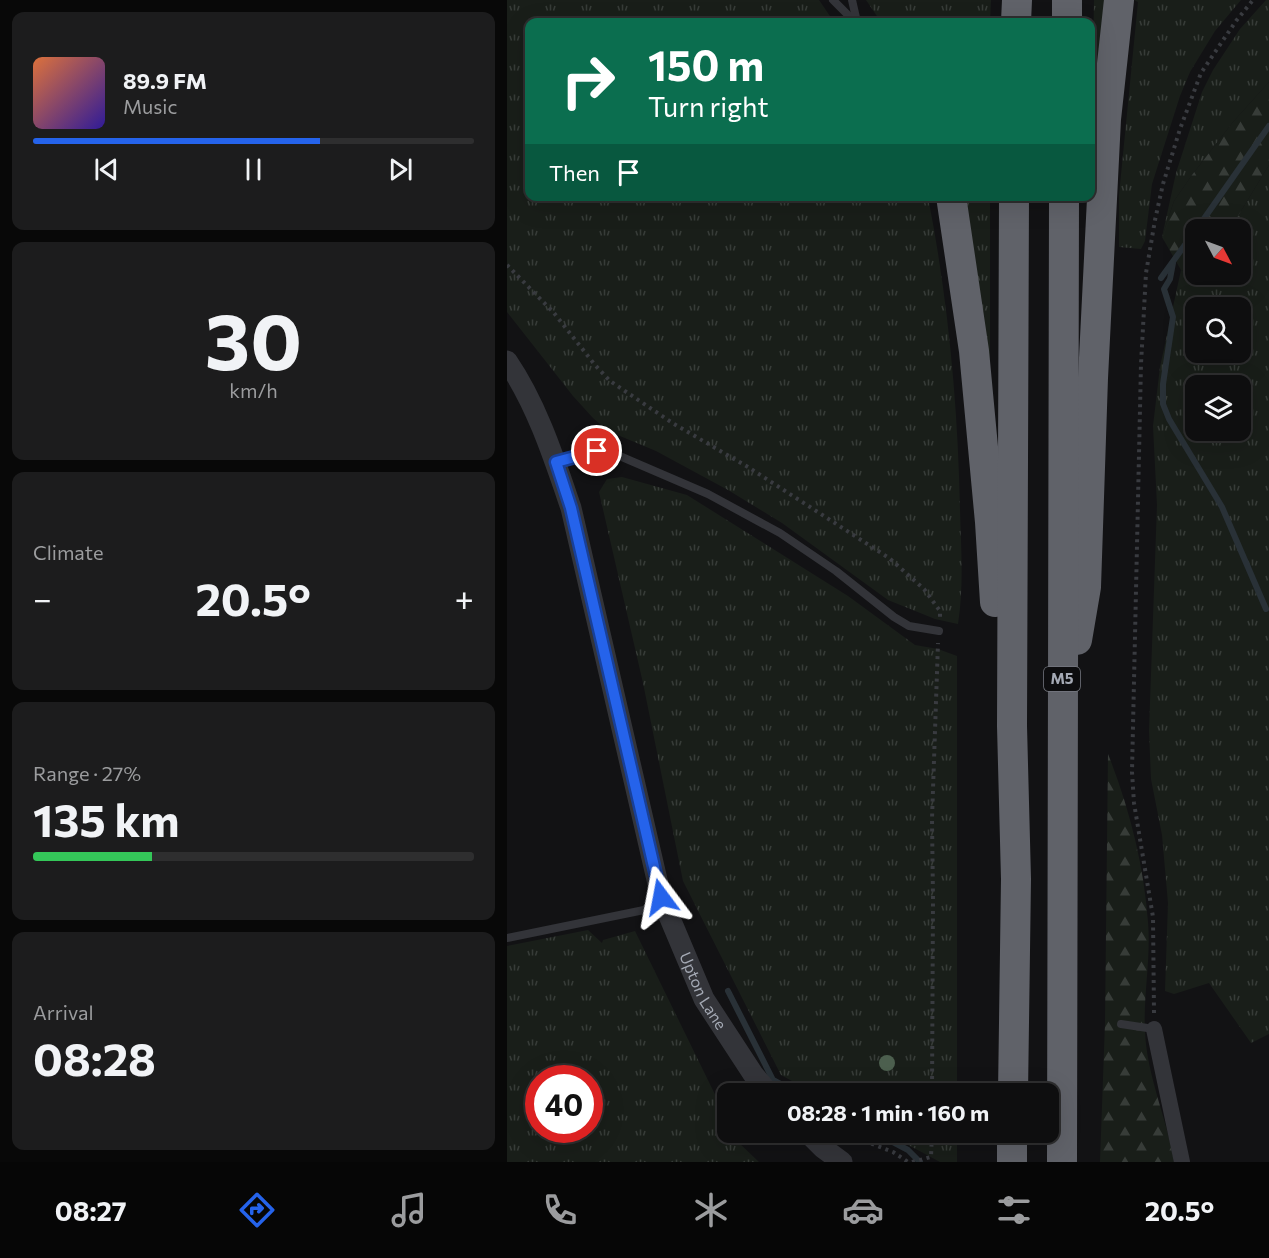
<!DOCTYPE html>
<html lang="en">
<head>
<meta charset="utf-8">
<style>
  :root { --surface:#0e0e0f; --page:#1c1c1d; --text:#f1f3f6; --muted:#9b9c9e; --line:#2e2e2f; --accent:#2563eb }
  body { margin:0; font-family:Commissioner,sans-serif; background:var(--page); color:var(--text); height:100vh; display:flex; flex-direction:column; font-size:22px; white-space:nowrap }
  * { box-sizing:border-box; margin:0 }
  p { font-size:20px; color:var(--muted) }
  .icon { flex:none; width:33px; height:33px; fill:none; stroke:currentColor; stroke-width:2; stroke-linecap:round; stroke-linejoin:round }
  .map { position:relative; flex:1; overflow:hidden }
  .details { display:flex; flex-direction:column; gap:12px; padding:12px; background:#080808; width:507px }
  .details>* { flex:none }
  .banner { position:absolute; left:18px; top:18px; width:570px; height:183px; border-radius:12px; box-shadow:0 6px 24px #0002,0 0 0 2px var(--line); background:#0b6e4f; color:#fff; overflow:hidden }
  .needle { width:39px; rotate:131deg }
  .buttons { position:absolute; left:678px; top:219px; display:grid; gap:12px }
  .buttons a { display:grid; place-items:center; width:66px; height:66px; border-radius:12px; background:var(--surface); box-shadow:0 6px 24px #0002,0 0 0 2px var(--line); font-size:30px }
  .speed { position:absolute; left:18px; top:1065px; display:flex; gap:12px; font-size:30px; font-weight:700; text-align:center }
  .speed>* { display:grid; place-content:center; width:78px; height:78px; border-radius:50%; background:var(--surface); box-shadow:0 6px 24px #0002,0 0 0 2px var(--line); line-height:1 }
  .speed .limit { border:9px solid #d22; background:#fff; color:#111 }
  .pin { position:absolute; display:grid; place-items:center; width:51px; height:51px; color:#fff; margin:-26px; border:3px solid #fff; border-radius:50%; box-shadow:0 2px 6px #0007 }
  .me { position:absolute; width:66px; margin:-33px; rotate:347deg; stroke-linejoin:round; filter:drop-shadow(0 0 4px #0008) }
  .turn { display:flex; align-items:center; gap:21px; height:126px; padding:0 24px; font-size:27px }
  .turn .icon { width:78px; height:78px; stroke-width:2.5 }
  .turn b { display:block; font-size:42px; line-height:51px }
  .then { display:flex; align-items:center; height:57px; padding:0 24px; background:#0003; gap:12px; font-size:22px }
  .big { font-size:45px; font-weight:700; line-height:1.1 }
  .details .card { flex:1; display:flex; flex-direction:column; justify-content:center; gap:9px; min-width:0; padding:0 21px; border-radius:12px; background:var(--page) }
  .details .dial { align-items:center; gap:0 }
  .dial b { font-size:78px; line-height:1 }
  .song { display:flex; align-items:center; gap:18px }
  .cover { width:72px; height:72px; border-radius:9px; background:linear-gradient(135deg,hsl(20 70% 55%),hsl(250 70% 35%)) }
  .played { height:6px; border-radius:3px; background:linear-gradient(90deg,var(--accent) 65%,var(--line) 65%) }
  .keys { display:flex; justify-content:space-around; direction:ltr }
  .heat { display:flex; justify-content:space-between; align-items:center; font-size:33px; direction:ltr }
  .charge { height:9px; border-radius:4px; background:linear-gradient(90deg,#34c759 27%,var(--line) 0) }
  .trip { position:absolute; left:210px; top:1083px; width:342px; height:60px; border-radius:12px; background:var(--surface); box-shadow:0 6px 24px #0002,0 0 0 2px var(--line); font-weight:700; line-height:60px; text-align:center }
  .dock { display:flex; height:96px; justify-content:space-around; align-items:center; background:#060606; color:var(--muted) }
  .dock .icon { width:42px; height:42px }
  .dock .active { color:var(--accent) }
  .dock b { font-size:27px; color:var(--text) }
  main { display:flex; flex:1; min-height:0 }
  .map>svg:first-child { display:block }
  .grass { fill:url(#grass-tufts); fill-rule:evenodd }
  .forest { fill:url(#forest-firs) }
  .lines { fill:none; stroke-linecap:round; stroke-linejoin:round }
  .stream { stroke:#293137; stroke-width:6 }
  .path { stroke:#393b40; stroke-width:4; stroke-dasharray:3 4.5; stroke-linecap:butt }
  .service { stroke:#333439; stroke-width:8 }
  .minor { stroke:#333439; stroke-width:16 }
  .tertiary { stroke:#333439; stroke-width:21 }
  .motorway { stroke:#606269; stroke-width:30 }
  .tree { fill:#4c5f4e }
  .route-casing { stroke:#184099; stroke-width:15 }
  .route { stroke:#2563eb; stroke-width:10 }
  .labels { text-anchor:middle; stroke-width:6; stroke-linejoin:round; paint-order:stroke }
  .shield { fill:#0d0d0f; stroke:#777a82; stroke-width:1.5 }
  .shield-label { font-size:15px; font-weight:bold; fill:#a4a9b4 }
  .street-label { font-size:16px; fill:#a4a9b4; stroke:#0d0d0f }
</style>
</head>
<body>
<main>
<section class="details">
<div class="card">
<div class="song"><i class="cover"></i><div><b>89.9 FM</b><p>Music</p></div></div>
<div class="played"></div>
<div class="keys"><svg class="icon" aria-label="previous" viewBox="0 0 24 24"><path d="M18 5L8 12l10 7zM5 5v14"/></svg><svg class="icon" aria-label="pause" viewBox="0 0 24 24"><path d="M8 5v14M16 5v14"/></svg><svg class="icon" aria-label="next" viewBox="0 0 24 24"><path d="M6 5l10 7-10 7zM19 5v14"/></svg></div>
</div>
<div class="card dial"><b>30</b><p>km/h</p></div>
<div class="card"><p>Climate</p>
<div class="heat"><a>−</a><b class="big">20.5°</b><a>+</a></div>
</div>
<div class="card"><p>Range · 27%</p><b class="big">135 km</b><div class="charge"></div></div>
<div class="card"><p>Arrival</p><b class="big">08:28</b></div>
</section>
<div class="map">
<svg width="762" height="1162" viewBox="0 0 762 1162">
  <defs>
    <pattern id="grass-tufts" width="24" height="20" patternUnits="userSpaceOnUse" patternTransform="scale(1.5)"><rect width="24" height="20" fill="#191e19"/><path d="M3 7l-1-3M5 7V3M7 7l1-3M15 17l-1-3M17 17v-4M19 17l1-3" fill="none" stroke="#373c38"/></pattern>
    <pattern id="forest-firs" width="22" height="20" patternUnits="userSpaceOnUse" patternTransform="scale(1.5)"><rect width="22" height="20" fill="#191e19"/><path d="M5 1l3.5 6h-7zM16 11l3.5 6h-7z" fill="#373c38"/></pattern>
  </defs>
  <rect width="100%" height="100%" fill="#121214"/>
  <g class="grass">
    <path d="M0,0H312L327,22H22V196L421,197C441,299 451,405 453,510C454,548 457,586 451,624L428,619L381,600L275,523L221,490L149,451L101,431L86,418L66,396L0,312Z"/>
    <path d="M359,0H484L483,22H374Z"/>
    <path d="M587,0H604L585,118Z"/>
    <path d="M627,0H734L708,31L683,72L673,96L645,184L638,241L634,249L612,247V195L631,2Z"/>
    <path d="M759,0H762V82L726,122L685,175L667,201L655,237L669,173L695,92L706,70L733,29Z"/>
    <path d="M762,165V1034L744,1043L702,983L667,994L658,991L661,903L655,835L644,779L642,731L650,505L646,426L653,367L674,270L685,275L688,272V274H734V230L723,229ZM688,308H734V352H688ZM688,386H734V430H688Z"/>
    <path d="M452,197H483V359H475Z"/>
    <path d="M115,477L180,495L341,596L408,645L431,649L450,656V1093H307L274,1075L176,881L136,683L92,492L100,479Z"/>
    <path d="M81,930L95,943L96,940L128,931L220,1119V1132L227,1133L232,1143L252,1162H0V946ZM32,1078H82V1130H32Z"/>
    <path d="M379,1133H450V1162H433Z"/>
  </g>
  <g class="forest">
    <path d="M762,82V165L723,229L688,230V272L685,275L674,270L655,237L667,201L685,175L726,122Z"/>
    <path d="M601,754C622,807 637,865 641,922C644,959 636,996 638,1032C640,1077 660,1118 667,1162H593L598,1023Z"/>
  </g>
  <g class="lines">
    <g class="stream">
      <path d="M689,230L762,126"/>
      <path d="M666,263L663,279L657,289L666,317L656,384V404L662,419L715,507L759,609"/>
      <path d="M654,278L688,231"/>
      <path d="M221,991L266,1080L292,1094"/>
      <path d="M367,1132L401,1150L413,1162"/>
    </g>
    <g class="path">
      <path d="M0,265L47,313L88,365L103,381L167,424L241,467L382,558L417,589L433,611V618"/>
      <path d="M647,1013L646,917L627,803L625,772L634,364L639,273L648,220L656,184L673,129L694,73L729,21L746,0"/>
      <path d="M425,1094L426,899L425,819L431,643"/>
      <path d="M336,1140L347,1137L386,1152L401,1162"/>
      <path d="M405,1162L424,1157L425,1132"/>
    </g>
    <g class="service">
      <path d="M326,0L348,22"/>
      <path d="M345,0L350,22"/>
      <path d="M49,462L81,453L101,451L201,494L273,533L329,571L387,617L402,626L432,631"/>
      <path d="M0,938L137,910L154,897"/>
      <path d="M614,1024L647,1029"/>
    </g>
    <path class="minor" d="M647,1029L675,1162"/>
    <g class="tertiary">
      <path id="s1" d="M0,361C30,405 47,458 64,508L154,897L197,999L246,1074L263,1094"/>
      <path d="M300,1132L316,1148L335,1162"/>
    </g>
    <g class="motorway">
      <path d="M509,22L510,0"/>
      <path d="M560,22V0"/>
      <path d="M444,196L467,351L483,522L488,602"/>
      <path d="M570,640L579,587L586,378L599,119L612,0"/>
      <path d="M506,1094L509,879L505,726L507,196"/>
      <path d="M505,1162V1132"/>
      <path d="M555,1162L557,196"/>
    </g>
  </g>
  <circle class="tree" cx="380" cy="1063" r="8"/>
  <g class="lines">
    <defs>
      <path id="route" d="M90,451L49,462L64,508L154,897"/>
    </defs>
    <use href="#route" class="route-casing"/>
    <use href="#route" class="route"/>
  </g>
  <g class="labels">
    <rect class="shield" x="537" y="667" width="36" height="24" rx="4.5"/>
    <g class="shield-label">
      <text x="555" y="684">M5</text>
    </g>
    <g class="street-label">
      <text dy="6" stroke="none"><textPath href="#s1" startOffset="663">Upton Lane</textPath></text>
    </g>
  </g>
</svg>
<div class="buttons">
<a><svg class="needle" viewBox="-14 -14 28 28"><path d="M0-13l5 13h-10z" fill="#e53935"/><path d="M0 13l5-13h-10z" fill="#9b9c9e"/></svg></a>
<a><svg class="icon" aria-label="search" viewBox="0 0 24 24"><circle cx="10" cy="10" r="6"/><path d="M15 15l6 6"/></svg></a>
<a><svg class="icon" aria-label="layers" viewBox="0 0 24 24"><path d="M12 4l9 5-9 5-9-5zM3 14l9 5 9-5"/></svg></a>
</div>
<div class="speed"><div class="limit">40</div></div>
<div class="pin" style="left:90px;top:451px;background:#d93025"><svg class="icon" aria-label="arrive" viewBox="0 0 24 24"><path d="M6 21V4h12l-3 4 3 4H6"/></svg></div>
<svg class="me" style="left:154px;top:897px" viewBox="-20 -20 40 40"><path d="M0-17L14 15 0 8-14 15z" fill="#2563eb" stroke="#fff" stroke-width="4"/></svg>
<div class="trip">08:28 · 1 min · 160 m</div>
<div class="banner">
<div class="turn"><svg class="icon" aria-label="right" viewBox="0 0 24 24"><path d="M7 20v-9h11M14 6l5 5-5 5"/></svg><div><b>150 m</b>Turn right</div></div>
<div class="then">Then<svg class="icon" aria-label="arrive" viewBox="0 0 24 24"><path d="M6 21V4h12l-3 4 3 4H6"/></svg></div>
</div>
</div>
</main>
<nav class="dock">
<b>08:27</b>
<svg class="icon active" aria-label="directions" viewBox="0 0 24 24"><path d="M12 3l9 9-9 9-9-9zM9 14v-3h6M13 9l2 2-2 2"/></svg>
<svg class="icon" aria-label="music" viewBox="0 0 24 24"><path d="M9 18V5l10-2v13"/><circle cx="6" cy="18" r="3"/><circle cx="16" cy="16" r="3"/></svg>
<svg class="icon" aria-label="phone" viewBox="0 0 24 24"><path d="M5 4h4l2 5-3 2q2 4 5 5l2-3 5 2v4C11 20 4 13 5 4z"/></svg>
<svg class="icon" aria-label="climate" viewBox="0 0 24 24"><path d="M12 3v18M4 7l16 10M4 17L20 7"/></svg>
<svg class="icon" aria-label="car" viewBox="0 0 24 24"><path d="M5 17H2v-5l4-1 3-4h7l3 4 3 1v5h-3M9 17h6M6 11h13"/><circle cx="7" cy="17" r="2"/><circle cx="17" cy="17" r="2"/></svg>
<svg class="icon" aria-label="filters" viewBox="0 0 24 24"><path d="M4 7h16M4 17h16"/><circle cx="9" cy="7" r="2"/><circle cx="15" cy="17" r="2"/></svg>
<b>20.5°</b>
</nav>
</body>
</html>
